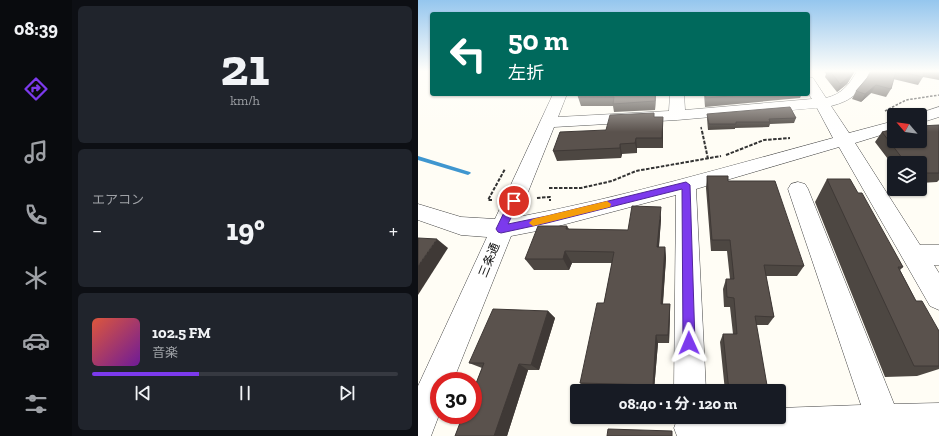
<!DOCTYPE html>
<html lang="ja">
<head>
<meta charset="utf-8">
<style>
  :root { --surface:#171b24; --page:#20242c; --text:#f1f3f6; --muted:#9ea1a6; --line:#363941; --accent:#7c3aed }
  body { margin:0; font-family:"Zilla Slab","Noto Sans JP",serif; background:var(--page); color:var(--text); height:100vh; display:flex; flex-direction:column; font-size:15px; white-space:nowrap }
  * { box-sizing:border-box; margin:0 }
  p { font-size:13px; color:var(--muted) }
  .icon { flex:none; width:22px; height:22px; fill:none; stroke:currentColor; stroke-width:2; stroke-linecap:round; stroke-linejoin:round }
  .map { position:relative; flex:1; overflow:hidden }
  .panel { display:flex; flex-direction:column; gap:6px; padding:6px; background:#0d0f14; width:346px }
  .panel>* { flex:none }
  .hud { position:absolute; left:12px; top:12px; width:380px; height:84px; border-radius:4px; box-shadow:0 1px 3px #0004; background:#00695c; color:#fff; overflow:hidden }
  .needle { width:26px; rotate:298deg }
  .fabs { position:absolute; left:469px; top:108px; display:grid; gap:8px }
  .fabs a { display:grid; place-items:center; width:40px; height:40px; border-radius:4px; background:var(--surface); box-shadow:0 1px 3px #0004; font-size:20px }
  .speed { position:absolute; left:12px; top:372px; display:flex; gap:8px; font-size:20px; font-weight:700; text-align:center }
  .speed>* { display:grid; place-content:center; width:52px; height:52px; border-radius:50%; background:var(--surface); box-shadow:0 1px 3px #0004; line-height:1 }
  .speed .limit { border:6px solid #d22; background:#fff; color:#111 }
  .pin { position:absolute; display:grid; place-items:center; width:34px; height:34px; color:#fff; margin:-17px; border:2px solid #fff; border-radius:50%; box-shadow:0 1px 4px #0007 }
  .me { position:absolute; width:44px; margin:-22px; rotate:359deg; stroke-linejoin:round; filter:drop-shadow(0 0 3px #0008) }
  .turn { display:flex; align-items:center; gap:14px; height:84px; padding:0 12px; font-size:18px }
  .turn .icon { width:52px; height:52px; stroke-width:2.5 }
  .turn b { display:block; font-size:28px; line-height:34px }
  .big { font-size:30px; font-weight:700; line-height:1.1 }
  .panel .tile { flex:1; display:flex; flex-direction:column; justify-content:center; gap:6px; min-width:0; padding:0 14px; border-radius:6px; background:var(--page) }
  .panel .dial { align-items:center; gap:0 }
  .dial b { font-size:52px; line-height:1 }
  .song { display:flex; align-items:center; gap:12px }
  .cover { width:48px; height:48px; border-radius:6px; background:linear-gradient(135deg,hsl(10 70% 55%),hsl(280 70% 35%)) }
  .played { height:4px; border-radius:2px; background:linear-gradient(90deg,var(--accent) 35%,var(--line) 35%) }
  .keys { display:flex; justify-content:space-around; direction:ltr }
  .heat { display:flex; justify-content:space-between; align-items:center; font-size:22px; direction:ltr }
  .trip { position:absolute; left:152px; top:384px; width:216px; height:40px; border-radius:4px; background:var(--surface); box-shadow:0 1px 3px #0004; font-weight:700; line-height:40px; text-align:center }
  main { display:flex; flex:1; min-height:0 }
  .tabs { display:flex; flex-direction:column; width:72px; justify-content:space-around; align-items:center; background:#090b0e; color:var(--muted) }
  .tabs .icon { width:28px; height:28px }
  .tabs .active { color:var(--accent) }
  .tabs b { font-size:18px; color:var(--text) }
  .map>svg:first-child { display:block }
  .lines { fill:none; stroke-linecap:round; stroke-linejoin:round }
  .stream { fill:#3f96cf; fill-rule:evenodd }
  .minor-casing { stroke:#444; stroke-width:1 }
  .path-far1 { stroke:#333; stroke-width:1.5; stroke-dasharray:2.5 1.5; stroke-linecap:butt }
  .path { stroke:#333; stroke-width:2; stroke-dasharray:3.5 1.5; stroke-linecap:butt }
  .minor { fill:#fff; fill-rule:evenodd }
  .wall { fill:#4d4742 }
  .shaded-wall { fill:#3f3936 }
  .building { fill:#5a524d; stroke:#3f3936 }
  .route { fill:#7c3aed; stroke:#51269a }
  .slow { fill:#f59e0b }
  .labels { text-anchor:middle; stroke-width:4; stroke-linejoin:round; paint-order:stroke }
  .street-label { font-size:12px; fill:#111; stroke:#fff }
</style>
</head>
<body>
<main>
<nav class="tabs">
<b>08:39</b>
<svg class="icon active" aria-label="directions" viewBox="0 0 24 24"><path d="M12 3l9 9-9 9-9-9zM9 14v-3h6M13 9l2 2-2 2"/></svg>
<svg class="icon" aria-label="music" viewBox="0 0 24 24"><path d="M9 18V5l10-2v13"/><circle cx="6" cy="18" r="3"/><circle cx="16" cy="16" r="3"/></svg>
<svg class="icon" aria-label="phone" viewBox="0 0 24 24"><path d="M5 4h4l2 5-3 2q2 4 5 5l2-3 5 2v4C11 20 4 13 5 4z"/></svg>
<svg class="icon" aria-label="climate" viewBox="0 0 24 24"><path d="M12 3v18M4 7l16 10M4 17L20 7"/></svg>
<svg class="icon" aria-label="car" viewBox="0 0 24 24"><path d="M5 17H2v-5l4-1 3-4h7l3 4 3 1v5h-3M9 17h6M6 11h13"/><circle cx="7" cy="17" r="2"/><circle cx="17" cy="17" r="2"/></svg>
<svg class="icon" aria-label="filters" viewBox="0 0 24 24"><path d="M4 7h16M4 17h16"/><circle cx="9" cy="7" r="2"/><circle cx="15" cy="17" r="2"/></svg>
</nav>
<section class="panel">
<div class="tile dial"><b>21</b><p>km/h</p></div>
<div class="tile"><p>エアコン</p>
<div class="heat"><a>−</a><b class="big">19°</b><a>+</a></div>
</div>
<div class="tile">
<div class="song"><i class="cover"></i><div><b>102.5 FM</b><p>音楽</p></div></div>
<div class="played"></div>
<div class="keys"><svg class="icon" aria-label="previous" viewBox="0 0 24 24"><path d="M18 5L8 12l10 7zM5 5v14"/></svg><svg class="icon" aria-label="pause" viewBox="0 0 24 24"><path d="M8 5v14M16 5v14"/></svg><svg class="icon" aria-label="next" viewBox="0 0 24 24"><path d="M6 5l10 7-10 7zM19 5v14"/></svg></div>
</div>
</section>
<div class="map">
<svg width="521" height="436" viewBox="0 0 521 436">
  <rect width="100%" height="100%" fill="#fffdf5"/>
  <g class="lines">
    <path class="stream" d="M0,156L52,172L53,173L50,175L0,160Z"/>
    <defs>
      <g id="minor">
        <path d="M439,71H452C442,92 436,100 413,106L431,133L476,121V131L437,143L502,245H521V265H516L521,273V310L512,306L421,147L278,189L288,391H256L258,195L129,229L93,236L35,381H21V415L13,436H0V386L69,237L43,235L0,220V204L43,217L77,219L135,94H149L140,117L251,111L252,94H266L267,110L394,99L390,93V77L395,78L408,98C424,94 431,85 439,71ZM399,108L415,138C311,166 207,197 100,217L136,127L259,120Z"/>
        <path d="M521,107V117L502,123V115H496Z"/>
        <path d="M380,182L387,184L390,189L476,404L521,403V436H259L256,428L260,417H361V408L443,405L370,189L373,184Z"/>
      </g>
    </defs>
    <use href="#minor" class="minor-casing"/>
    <g class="path-far1">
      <path d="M467,111L488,100L521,95"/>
      <path d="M283,127L284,132"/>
    </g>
    <g class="path">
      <path d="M284,131L290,159"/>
      <path d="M308,155L346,140L372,138"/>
      <path d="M131,188H163L194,181L218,171L303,156"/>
      <path d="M119,198L132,197V201"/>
      <path d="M74,200H70L87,169"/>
    </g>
    <use href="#minor" class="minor"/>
  </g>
  <g class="wall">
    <path d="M406,71H437L429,84L419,92L407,77L408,74Z"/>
    <path d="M453,71H521V80L505,77L500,85L475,79L473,89L468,97L453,93L443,102L434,99L438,91L450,77Z"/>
    <path d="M162,94H238L237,110L196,112L195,106H163L160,97Z"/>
    <path d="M286,94H384L382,98L287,107Z"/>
    <path d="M289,114L378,118L376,123L352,124L351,127L317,128V129L290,130L289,119Z"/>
    <path d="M236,117H245V148H219V153L204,154L203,158L139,161L135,151L188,130Z"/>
    <path d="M521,125V180L519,182L502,183V163H476V167L457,142L464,132Z"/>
    <path d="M289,176L310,181L386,266L379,276H348L356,317L350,325H338L350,391H307L302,342L305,334H315L312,307H306L305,289L308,279H312L309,251H293L288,188Z"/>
    <path d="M409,179L440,193L485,267L482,270L498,301L521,331V369L499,376L467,377L397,202Z"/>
    <path d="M243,219L241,247H247L248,258L245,304H252V314L251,343H240L236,390L169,388L162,383L186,303L194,263H154L151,270H116L107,259L149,226L151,229L210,230Z"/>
    <path d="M130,311L137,318L121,370H110L89,436H37L64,368L51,363Z"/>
  </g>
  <g class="shaded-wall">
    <path d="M436,71H437L429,84L419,92L422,84Z"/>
    <path d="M458,85L453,93L443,102L447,94Z"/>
    <path d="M237,94H238L237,110Z"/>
    <path d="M245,117V148L244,138Z"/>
    <path d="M218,138L219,148V153L217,143Z"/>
    <path d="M202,144L204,154L203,158L202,148Z"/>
    <path d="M243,207V219L240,258L239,247Z"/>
    <path d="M19,239L30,248L0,295V266Z"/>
    <path d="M247,247L248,258L244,314L243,304Z"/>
    <path d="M147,251L154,263L151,270L145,259Z"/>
    <path d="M252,304V314L251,343L250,335Z"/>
    <path d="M130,311L137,318L121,370L113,365Z"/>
    <path d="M238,335L240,343L236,390L235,385Z"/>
    <path d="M101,364L110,370L89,436H76Z"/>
  </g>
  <g class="building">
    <path d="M412,71H436L432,76L422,84Z"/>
    <path d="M453,71H478L473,89L458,85L447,94L438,91L450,77Z"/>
    <path d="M479,71H506L505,77Z"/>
    <path d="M162,94H237V101L195,104L196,97H160Z"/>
    <path d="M287,94H336L288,98Z"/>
    <path d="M372,107L378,118L351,119L352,122H318V124H291L289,114Z"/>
    <path d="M236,113V117H245L244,138H218L217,143L202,144V148L135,151L142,132L188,130L192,115Z"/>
    <path d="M521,125V173H502V163H488L464,132L476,129V141H502V126Z"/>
    <path d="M289,176H310V181H357L386,266L346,265L356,317L337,316L350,391H311L305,334H319L316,298L309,297L308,279H316L312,240H294Z"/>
    <path d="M409,179H432L440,193H444L485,267H480L498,301H504L521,331V366H496Z"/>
    <path d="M214,206L243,207L239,247H247L243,304H252L250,335H238L235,385L162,383L179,303H186L196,252L147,251L145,259H107L120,226H149L148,229L210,230Z"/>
    <path d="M0,238L19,239L0,266Z"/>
    <path d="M75,309L130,311L113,365L101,364L76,436H37L45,415H55V391L66,363H51Z"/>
    <path d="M190,429L254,431V436H189Z"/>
  </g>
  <linearGradient id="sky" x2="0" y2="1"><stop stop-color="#95c6ee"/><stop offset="0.54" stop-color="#fffefa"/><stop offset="1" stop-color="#fffefa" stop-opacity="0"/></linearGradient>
  <rect width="521" height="132" fill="url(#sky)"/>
  <path class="route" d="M268,182L272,185L277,343L275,348L271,350L267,348L265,343L264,189L129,223L83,233L80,232L78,229L93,198L96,197L101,201L90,224L129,216Z"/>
  <path class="slow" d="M189,201L193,204L192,207L115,226L111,223L115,219Z"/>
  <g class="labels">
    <g class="street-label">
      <text transform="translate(71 260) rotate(-68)" y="4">三条通</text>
    </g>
  </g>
</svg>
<div class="fabs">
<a><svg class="needle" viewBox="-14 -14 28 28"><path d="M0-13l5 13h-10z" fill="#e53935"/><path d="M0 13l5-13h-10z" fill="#9ea1a6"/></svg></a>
<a><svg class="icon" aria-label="layers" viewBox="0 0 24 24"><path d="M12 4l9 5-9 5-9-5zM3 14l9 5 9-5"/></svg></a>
</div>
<div class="speed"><div class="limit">30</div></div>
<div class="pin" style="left:96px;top:201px;background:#d93025"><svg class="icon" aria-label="arrive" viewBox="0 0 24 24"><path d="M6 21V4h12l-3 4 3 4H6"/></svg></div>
<svg class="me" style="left:271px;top:343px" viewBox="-20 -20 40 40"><path d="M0-17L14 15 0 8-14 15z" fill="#7c3aed" stroke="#fff" stroke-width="4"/></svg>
<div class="trip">08:40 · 1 分 · 120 m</div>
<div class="hud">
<div class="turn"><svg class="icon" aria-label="left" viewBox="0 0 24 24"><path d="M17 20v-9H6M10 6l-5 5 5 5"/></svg><div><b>50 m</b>左折</div></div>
</div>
</div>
</main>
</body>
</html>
